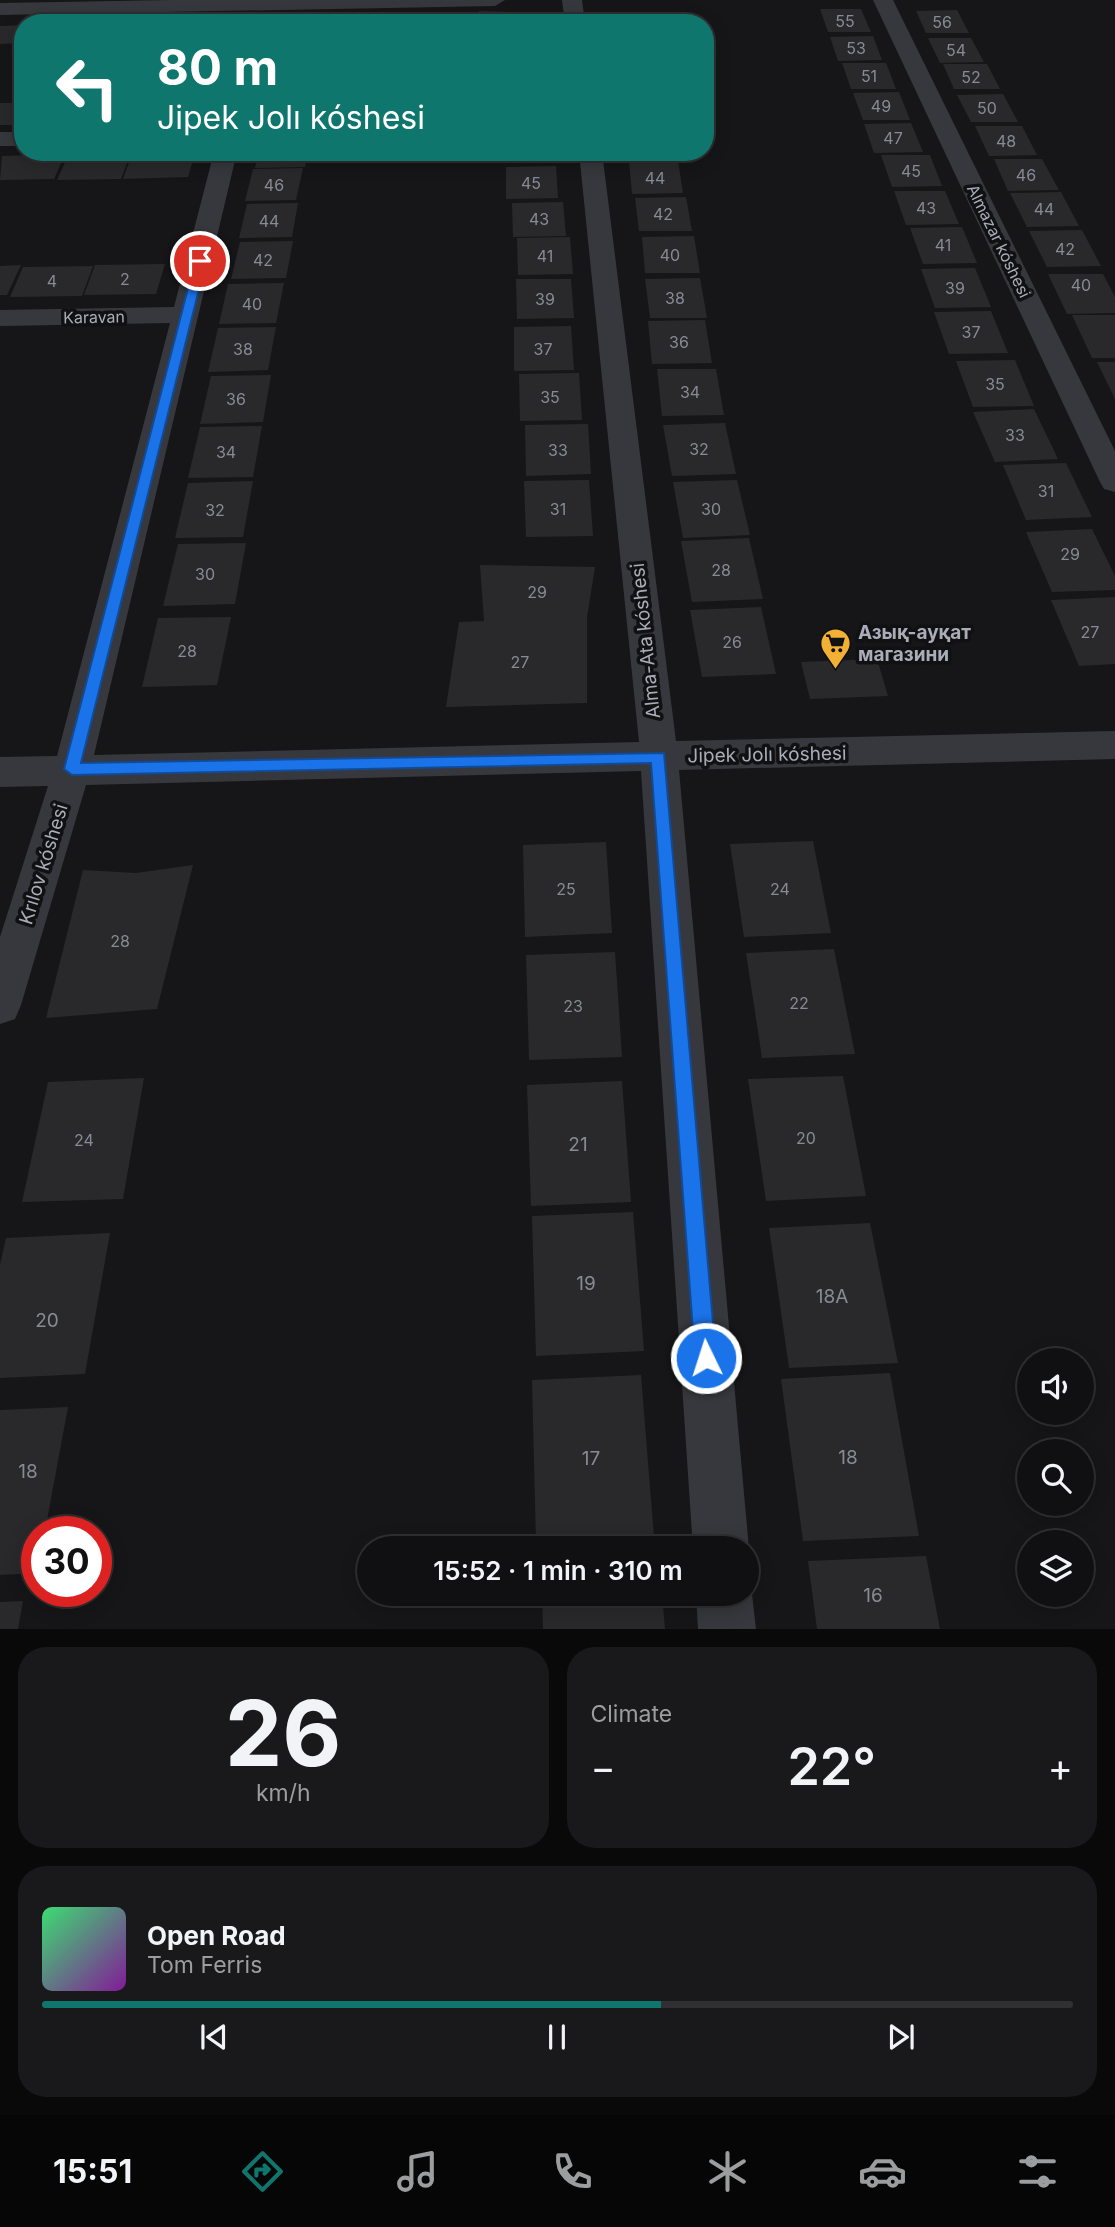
<!DOCTYPE html>
<html lang="en">
<head>
<meta charset="utf-8">
<style>
  :root { --surface:#101012; --page:#19191b; --text:#f1f3f6; --muted:#9c9d9f; --line:#303032; --accent:#0f766e }
  body { margin:0; font-family:Inter,sans-serif; background:var(--page); color:var(--text); height:100vh; display:flex; flex-direction:column; font-size:26px; white-space:nowrap }
  * { box-sizing:border-box; margin:0 }
  p { font-size:23px; color:var(--muted) }
  .icon { flex:none; width:38px; height:38px; fill:none; stroke:currentColor; stroke-width:2; stroke-linecap:round; stroke-linejoin:round }
  .map { position:relative; height:1629px; overflow:hidden }
  .panel { display:flex; flex-direction:column; gap:18px; padding:18px; background:#09090a; flex:1 }
  .panel>* { flex:none }
  .top-card { position:absolute; left:14px; top:14px; width:700px; height:147px; border-radius:28px; box-shadow:0 4px 18px #0003,0 0 0 2px var(--line); background:#0f766e; color:#fff; overflow:hidden }
  .tools { position:absolute; left:1017px; top:1348px; display:grid; gap:14px }
  .tools a { display:grid; place-items:center; width:77px; height:77px; border-radius:50%; background:var(--surface); box-shadow:0 4px 18px #0003,0 0 0 2px var(--line); font-size:35px }
  .speed { position:absolute; left:21px; top:1516px; display:flex; gap:14px; font-size:35px; font-weight:700; text-align:center }
  .speed>* { display:grid; place-content:center; width:91px; height:91px; border-radius:50%; background:var(--surface); box-shadow:0 4px 18px #0003,0 0 0 2px var(--line); line-height:1 }
  .speed .limit { border:10px solid #d22; background:#fff; color:#111 }
  .pin { position:absolute; display:grid; place-items:center; width:60px; height:60px; color:#fff; margin:-30px; border:4px solid #fff; border-radius:50%; box-shadow:0 2px 7px #0007 }
  .me { position:absolute; width:77px; margin:-38px; rotate:356deg; stroke-linejoin:round; filter:drop-shadow(0 0 5px #0008) }
  .turn { display:flex; align-items:center; gap:24px; height:147px; padding:0 28px; font-size:32px }
  .turn .icon { width:91px; height:91px; stroke-width:2.5 }
  .turn b { display:block; font-size:49px; line-height:60px }
  .big { font-size:52px; font-weight:600; line-height:1.1 }
  .panel .widget { flex:1; display:flex; flex-direction:column; justify-content:center; gap:10px; min-width:0; padding:0 24px; border-radius:28px; background:var(--page) }
  .panel .dial { align-items:center; gap:0 }
  .dial b { font-size:91px; line-height:1 }
  .song { display:flex; align-items:center; gap:21px }
  .cover { width:84px; height:84px; border-radius:10px; background:linear-gradient(135deg,hsl(140 70% 55%),hsl(290 70% 35%)) }
  .played { height:7px; border-radius:4px; background:linear-gradient(90deg,var(--accent) 60%,var(--line) 60%) }
  .keys { display:flex; justify-content:space-around; direction:ltr }
  .heat { display:flex; justify-content:space-between; align-items:center; font-size:38px; direction:ltr }
  .panel .tiles { flex:1; display:grid; gap:18px; grid-template-columns:1fr 1fr }
  .widget:last-child { grid-column:span 2 }
  .trip { position:absolute; left:357px; top:1536px; width:402px; height:70px; border-radius:35px; background:var(--surface); box-shadow:0 4px 18px #0003,0 0 0 2px var(--line); font-weight:600; line-height:70px; text-align:center }
  .tabs { display:flex; height:112px; justify-content:space-around; align-items:center; background:#060607; color:var(--muted) }
  .tabs .icon { width:49px; height:49px }
  .tabs .selected { color:var(--accent) }
  .tabs b { font-size:32px; color:var(--text) }
  .map>svg:first-child { display:block }
  .building { fill:#29292c }
  .lines { fill:none; stroke-linecap:round; stroke-linejoin:round }
  .minor { fill:#37383d; fill-rule:evenodd }
  .route { fill:#1a73e8; stroke:#114b97; stroke-width:2 }
  .labels { text-anchor:middle; stroke-width:7; stroke-linejoin:round; paint-order:stroke }
  .number-label { font-size:16px; fill:#888b94 }
  .far-street-label { font-size:16px; fill:#a8adb8; stroke:#111113 }
  .poi-label { font-size:19px; font-weight:bold; fill:#a8adb8; stroke:#111113; text-anchor:start }
  .street-label { font-size:19px; fill:#a8adb8; stroke:#111113 }
  .near-number-label { font-size:19px; fill:#888b94 }
</style>
</head>
<body>
<div class="map">
<svg width="1115" height="1629" viewBox="0 0 1115 1629">
  <rect width="100%" height="100%" fill="#161618"/>
  <g class="building">
    <path d="M820,9H861L871,32H828Z"/>
    <path d="M957,10L969,33H926L916,11Z"/>
    <path d="M479,11L545,13L544,23H479Z"/>
    <path d="M604,14H646L647,23H605Z"/>
    <path d="M286,19H328L327,23H285Z"/>
    <path d="M23,25V43L0,44V26Z"/>
    <path d="M873,36L882,60L838,61L830,37Z"/>
    <path d="M928,38H971L984,62L940,63Z"/>
    <path d="M842,63H886L896,89H851Z"/>
    <path d="M943,64H987L1000,89H954Z"/>
    <path d="M899,92L910,120H863L853,93Z"/>
    <path d="M1003,94L1018,122H971L957,95Z"/>
    <path d="M0,103H23V114L18,125H0Z"/>
    <path d="M911,123L923,152L874,153L864,124Z"/>
    <path d="M975,126H1022L1037,155L989,156Z"/>
    <path d="M259,152H308L305,167L255,168Z"/>
    <path d="M507,152H556V161L507,162Z"/>
    <path d="M627,152H675L676,158H627Z"/>
    <path d="M195,153L188,177L123,179L132,154Z"/>
    <path d="M65,154L54,179L0,180L2,156Z"/>
    <path d="M130,155L121,179L57,180L68,156Z"/>
    <path d="M881,155H930L942,186L892,187Z"/>
    <path d="M994,159H1042L1059,190L1008,191Z"/>
    <path d="M678,161L683,193L632,194L629,162Z"/>
    <path d="M556,166L558,198L506,199V167Z"/>
    <path d="M303,168L296,200L245,201L253,169Z"/>
    <path d="M894,191H945L959,224L906,225Z"/>
    <path d="M1061,192L1079,226L1027,227L1010,193Z"/>
    <path d="M686,197L692,231H639L635,198Z"/>
    <path d="M563,202L566,236L513,237L512,203Z"/>
    <path d="M298,203L292,237L239,238L247,204Z"/>
    <path d="M962,227L977,263L923,264L910,228Z"/>
    <path d="M1082,230L1101,266L1047,267L1029,231Z"/>
    <path d="M694,236L700,273H645L642,237Z"/>
    <path d="M570,237L573,274L518,275L517,238Z"/>
    <path d="M293,241L286,278L231,279L240,242Z"/>
    <path d="M165,264L156,294L84,295L95,265Z"/>
    <path d="M21,265L7,295H0V266Z"/>
    <path d="M93,266L82,296L10,297L23,267Z"/>
    <path d="M975,268L991,307L935,308L921,269Z"/>
    <path d="M1048,274H1103L1115,297V313L1067,314Z"/>
    <path d="M700,278L707,318H650L645,279Z"/>
    <path d="M516,279H571L574,318L517,319Z"/>
    <path d="M284,283L276,323L219,324L228,284Z"/>
    <path d="M991,311L1008,353L949,354L934,312Z"/>
    <path d="M1072,315H1115V358H1092Z"/>
    <path d="M705,320L712,363L652,364L648,321Z"/>
    <path d="M571,326L574,370L514,371V327Z"/>
    <path d="M276,327L268,370L208,372L218,328Z"/>
    <path d="M1015,360L1034,406L973,407L956,361Z"/>
    <path d="M1097,362H1115V399Z"/>
    <path d="M657,369H716L724,415L662,416Z"/>
    <path d="M579,373L582,420L520,421L519,374Z"/>
    <path d="M271,375L263,422L200,424L211,376Z"/>
    <path d="M1034,409L1058,459L995,462L973,412Z"/>
    <path d="M725,423L736,474L672,476L663,425Z"/>
    <path d="M588,424L591,474L526,476L525,425Z"/>
    <path d="M262,426L253,477L188,478L200,427Z"/>
    <path d="M1066,463L1092,517L1026,520L1003,465Z"/>
    <path d="M589,480L593,536L526,537L524,481Z"/>
    <path d="M737,480L750,535L683,538L673,482Z"/>
    <path d="M253,481L243,537L175,538L188,483Z"/>
    <path d="M1092,529L1115,576V590L1052,592L1026,532Z"/>
    <path d="M749,538L763,599L692,602L681,541Z"/>
    <path d="M246,543L235,604L163,606L178,544Z"/>
    <path d="M480,565L595,567L587,617V703L446,707L459,622L484,621Z"/>
    <path d="M1115,597V664L1079,666L1051,600Z"/>
    <path d="M761,607L776,674L702,677L690,610Z"/>
    <path d="M231,617L217,685L142,687L158,618Z"/>
    <path d="M877,659L888,696L810,699L801,662Z"/>
    <path d="M813,841L831,933L744,937L730,844Z"/>
    <path d="M606,842L612,933L525,937L523,845Z"/>
    <path d="M193,865L157,1009L46,1018L83,870L136,873Z"/>
    <path d="M834,949L855,1054L762,1058L746,953Z"/>
    <path d="M615,952L622,1057L529,1060L526,955Z"/>
    <path d="M843,1076L866,1196L766,1201L748,1079Z"/>
    <path d="M144,1078L123,1199L22,1202L48,1082Z"/>
    <path d="M622,1081L631,1202L531,1206L527,1085Z"/>
    <path d="M633,1212L644,1351L536,1356L532,1216Z"/>
    <path d="M870,1223L898,1363L789,1368L769,1228Z"/>
    <path d="M110,1233L85,1374L0,1378V1265L6,1238Z"/>
    <path d="M890,1373L919,1536L803,1541L781,1379Z"/>
    <path d="M641,1375L654,1537L536,1543L532,1380Z"/>
    <path d="M68,1407L45,1531H37V1573L0,1575V1410Z"/>
    <path d="M926,1556L940,1629H817L808,1561Z"/>
    <path d="M542,1594H662L665,1629H543Z"/>
    <path d="M23,1601L18,1629H0V1602Z"/>
  </g>
  <g class="lines">
    <g class="minor">
      <path d="M172,0H505L495,6L0,15V3Z"/>
      <path d="M562,0H582L585,23H565Z"/>
      <path d="M873,0H893L1115,451V492L1104,489L1100,482Z"/>
      <rect x="0" y="132" width="23" height="14"/>
      <path d="M214,152H237L94,755L639,742L579,152H602L676,741L1115,731V759L679,770L749,1549L747,1553V1549H693L641,771L86,785L21,1005L15,1019L0,1024V937L48,786L0,787V757L57,756L170,323L0,326V310L174,307Z"/>
      <path d="M747,1582L752,1594L756,1629H698L696,1594H747Z"/>
    </g>
  </g>
  <path class="route" d="M200,258L206,261L81,763L664,753L716,1358L713,1365L706,1368L698,1365L695,1358L651,763L72,775L64,769L195,261Z"/>
  <defs>
    <symbol id="supermarket-pin" viewBox="-11 -11 22 30"><path d="M0 17L-7.5 6A9.5 9.5 0 1 1 7.5 6Z" fill="#f2b134" stroke="#111113"/><path d="M-6-5.5h2.5l.6 2H6L4.5 2H-2.5L-4.4-4H-6ZM-1.5 3.2a1.3 1.3 0 1 0 .1 0ZM3 3.2a1.3 1.3 0 1 0 .1 0Z" fill="#111"/></symbol>
  </defs>
  <g fill-rule="evenodd">
    <use href="#supermarket-pin" x="818" y="626" width="35" height="47"/>
  </g>
  <g class="labels">
    <g class="number-label">
      <text x="845" y="27">55</text>
      <text x="942" y="28">56</text>
      <text x="856" y="54">53</text>
      <text x="956" y="56">54</text>
      <text x="869" y="82">51</text>
      <text x="971" y="83">52</text>
      <text x="881" y="112">49</text>
      <text x="987" y="114">50</text>
      <text x="893" y="144">47</text>
      <text x="1006" y="147">48</text>
      <text x="911" y="177">45</text>
      <text x="1026" y="181">46</text>
      <text x="655" y="184">44</text>
      <text x="531" y="189">45</text>
      <text x="274" y="191">46</text>
      <text x="926" y="214">43</text>
      <text x="1044" y="215">44</text>
      <text x="663" y="220">42</text>
      <text x="539" y="225">43</text>
      <text x="269" y="227">44</text>
      <text x="943" y="251">41</text>
      <text x="1065" y="255">42</text>
      <text x="670" y="261">40</text>
      <text x="545" y="262">41</text>
      <text x="263" y="266">42</text>
      <text x="125" y="285">2</text>
      <text x="52" y="287">4</text>
      <text x="1081" y="291">40</text>
      <text x="955" y="294">39</text>
      <text x="675" y="304">38</text>
      <text x="545" y="305">39</text>
      <text x="252" y="310">40</text>
      <text x="971" y="338">37</text>
      <text x="679" y="348">36</text>
      <text x="243" y="355">38</text>
      <text x="543" y="355">37</text>
      <text x="995" y="390">35</text>
      <text x="690" y="398">34</text>
      <text x="550" y="403">35</text>
      <text x="236" y="405">36</text>
      <text x="1015" y="441">33</text>
      <text x="699" y="455">32</text>
      <text x="558" y="456">33</text>
      <text x="226" y="458">34</text>
      <text x="1046" y="497">31</text>
      <text x="558" y="515">31</text>
      <text x="711" y="515">30</text>
      <text x="215" y="516">32</text>
      <text x="1070" y="560">29</text>
      <text x="721" y="576">28</text>
      <text x="205" y="580">30</text>
      <text x="537" y="598">29</text>
      <text x="1090" y="638">27</text>
      <text x="732" y="648">26</text>
      <text x="187" y="657">28</text>
      <text x="520" y="668">27</text>
      <text x="566" y="895">25</text>
      <text x="780" y="895">24</text>
      <text x="120" y="947">28</text>
      <text x="799" y="1009">22</text>
      <text x="573" y="1012">23</text>
      <text x="806" y="1144">20</text>
      <text x="84" y="1146">24</text>
    </g>
    <g class="far-street-label">
      <text transform="translate(999 241) rotate(64)" y="6">Almazar kóshesi</text>
      <text transform="translate(94 317) rotate(-1)" y="6">Karavan</text>
    </g>
    <g class="poi-label">
      <text x="858" y="639">Азық-ауқат<tspan x="858" dy="22">магазини</tspan></text>
    </g>
    <g class="street-label">
      <text transform="translate(645 641) rotate(-96)" y="7">Alma-Ata kóshesi</text>
      <text transform="translate(767 754) rotate(-1)" y="7">Jipek Jolı kóshesi</text>
      <text transform="translate(43 864) rotate(-73)" y="7">Krılov kóshesi</text>
    </g>
    <g class="near-number-label">
      <text x="578" y="1151">21</text>
      <text x="586" y="1290">19</text>
      <text x="832" y="1303">18A</text>
      <text x="47" y="1327">20</text>
      <text x="848" y="1464">18</text>
      <text x="591" y="1465">17</text>
      <text x="28" y="1478">18</text>
      <text x="873" y="1602">16</text>
    </g>
  </g>
</svg>
<div class="tools">
<a><svg class="icon" aria-label="sound" viewBox="0 0 24 24"><path d="M4 9h4l5-4v14l-5-4H4zM17 9q2 3 0 6"/></svg></a>
<a><svg class="icon" aria-label="search" viewBox="0 0 24 24"><circle cx="10" cy="10" r="6"/><path d="M15 15l6 6"/></svg></a>
<a><svg class="icon" aria-label="layers" viewBox="0 0 24 24"><path d="M12 4l9 5-9 5-9-5zM3 14l9 5 9-5"/></svg></a>
</div>
<div class="speed"><div class="limit">30</div></div>
<div class="pin" style="left:200px;top:261px;background:#d93025"><svg class="icon" aria-label="arrive" viewBox="0 0 24 24"><path d="M6 21V4h12l-3 4 3 4H6"/></svg></div>
<svg class="me" style="left:706px;top:1358px" viewBox="-20 -20 40 40"><circle r="17" fill="#1a73e8" stroke="#fff" stroke-width="3"/><path d="M0-11L8 9 0 5-8 9z" fill="#fff"/></svg>
<div class="trip">15:52 · 1 min · 310 m</div>
<div class="top-card">
<div class="turn"><svg class="icon" aria-label="left" viewBox="0 0 24 24"><path d="M17 20v-9H6M10 6l-5 5 5 5"/></svg><div><b>80 m</b>Jipek Jolı kóshesi</div></div>
</div>
</div>
<section class="panel">
<div class="tiles">
<div class="widget dial"><b>26</b><p>km/h</p></div>
<div class="widget"><p>Climate</p>
<div class="heat"><a>−</a><b class="big">22°</b><a>+</a></div>
</div>
<div class="widget">
<div class="song"><i class="cover"></i><div><b>Open Road</b><p>Tom Ferris</p></div></div>
<div class="played"></div>
<div class="keys"><svg class="icon" aria-label="previous" viewBox="0 0 24 24"><path d="M18 5L8 12l10 7zM5 5v14"/></svg><svg class="icon" aria-label="pause" viewBox="0 0 24 24"><path d="M8 5v14M16 5v14"/></svg><svg class="icon" aria-label="next" viewBox="0 0 24 24"><path d="M6 5l10 7-10 7zM19 5v14"/></svg></div>
</div>
</div>
</section>
<nav class="tabs">
<b>15:51</b>
<svg class="icon selected" aria-label="directions" viewBox="0 0 24 24"><path d="M12 3l9 9-9 9-9-9zM9 14v-3h6M13 9l2 2-2 2"/></svg>
<svg class="icon" aria-label="music" viewBox="0 0 24 24"><path d="M9 18V5l10-2v13"/><circle cx="6" cy="18" r="3"/><circle cx="16" cy="16" r="3"/></svg>
<svg class="icon" aria-label="phone" viewBox="0 0 24 24"><path d="M5 4h4l2 5-3 2q2 4 5 5l2-3 5 2v4C11 20 4 13 5 4z"/></svg>
<svg class="icon" aria-label="climate" viewBox="0 0 24 24"><path d="M12 3v18M4 7l16 10M4 17L20 7"/></svg>
<svg class="icon" aria-label="car" viewBox="0 0 24 24"><path d="M5 17H2v-5l4-1 3-4h7l3 4 3 1v5h-3M9 17h6M6 11h13"/><circle cx="7" cy="17" r="2"/><circle cx="17" cy="17" r="2"/></svg>
<svg class="icon" aria-label="filters" viewBox="0 0 24 24"><path d="M4 7h16M4 17h16"/><circle cx="9" cy="7" r="2"/><circle cx="15" cy="17" r="2"/></svg>
</nav>
</body>
</html>
